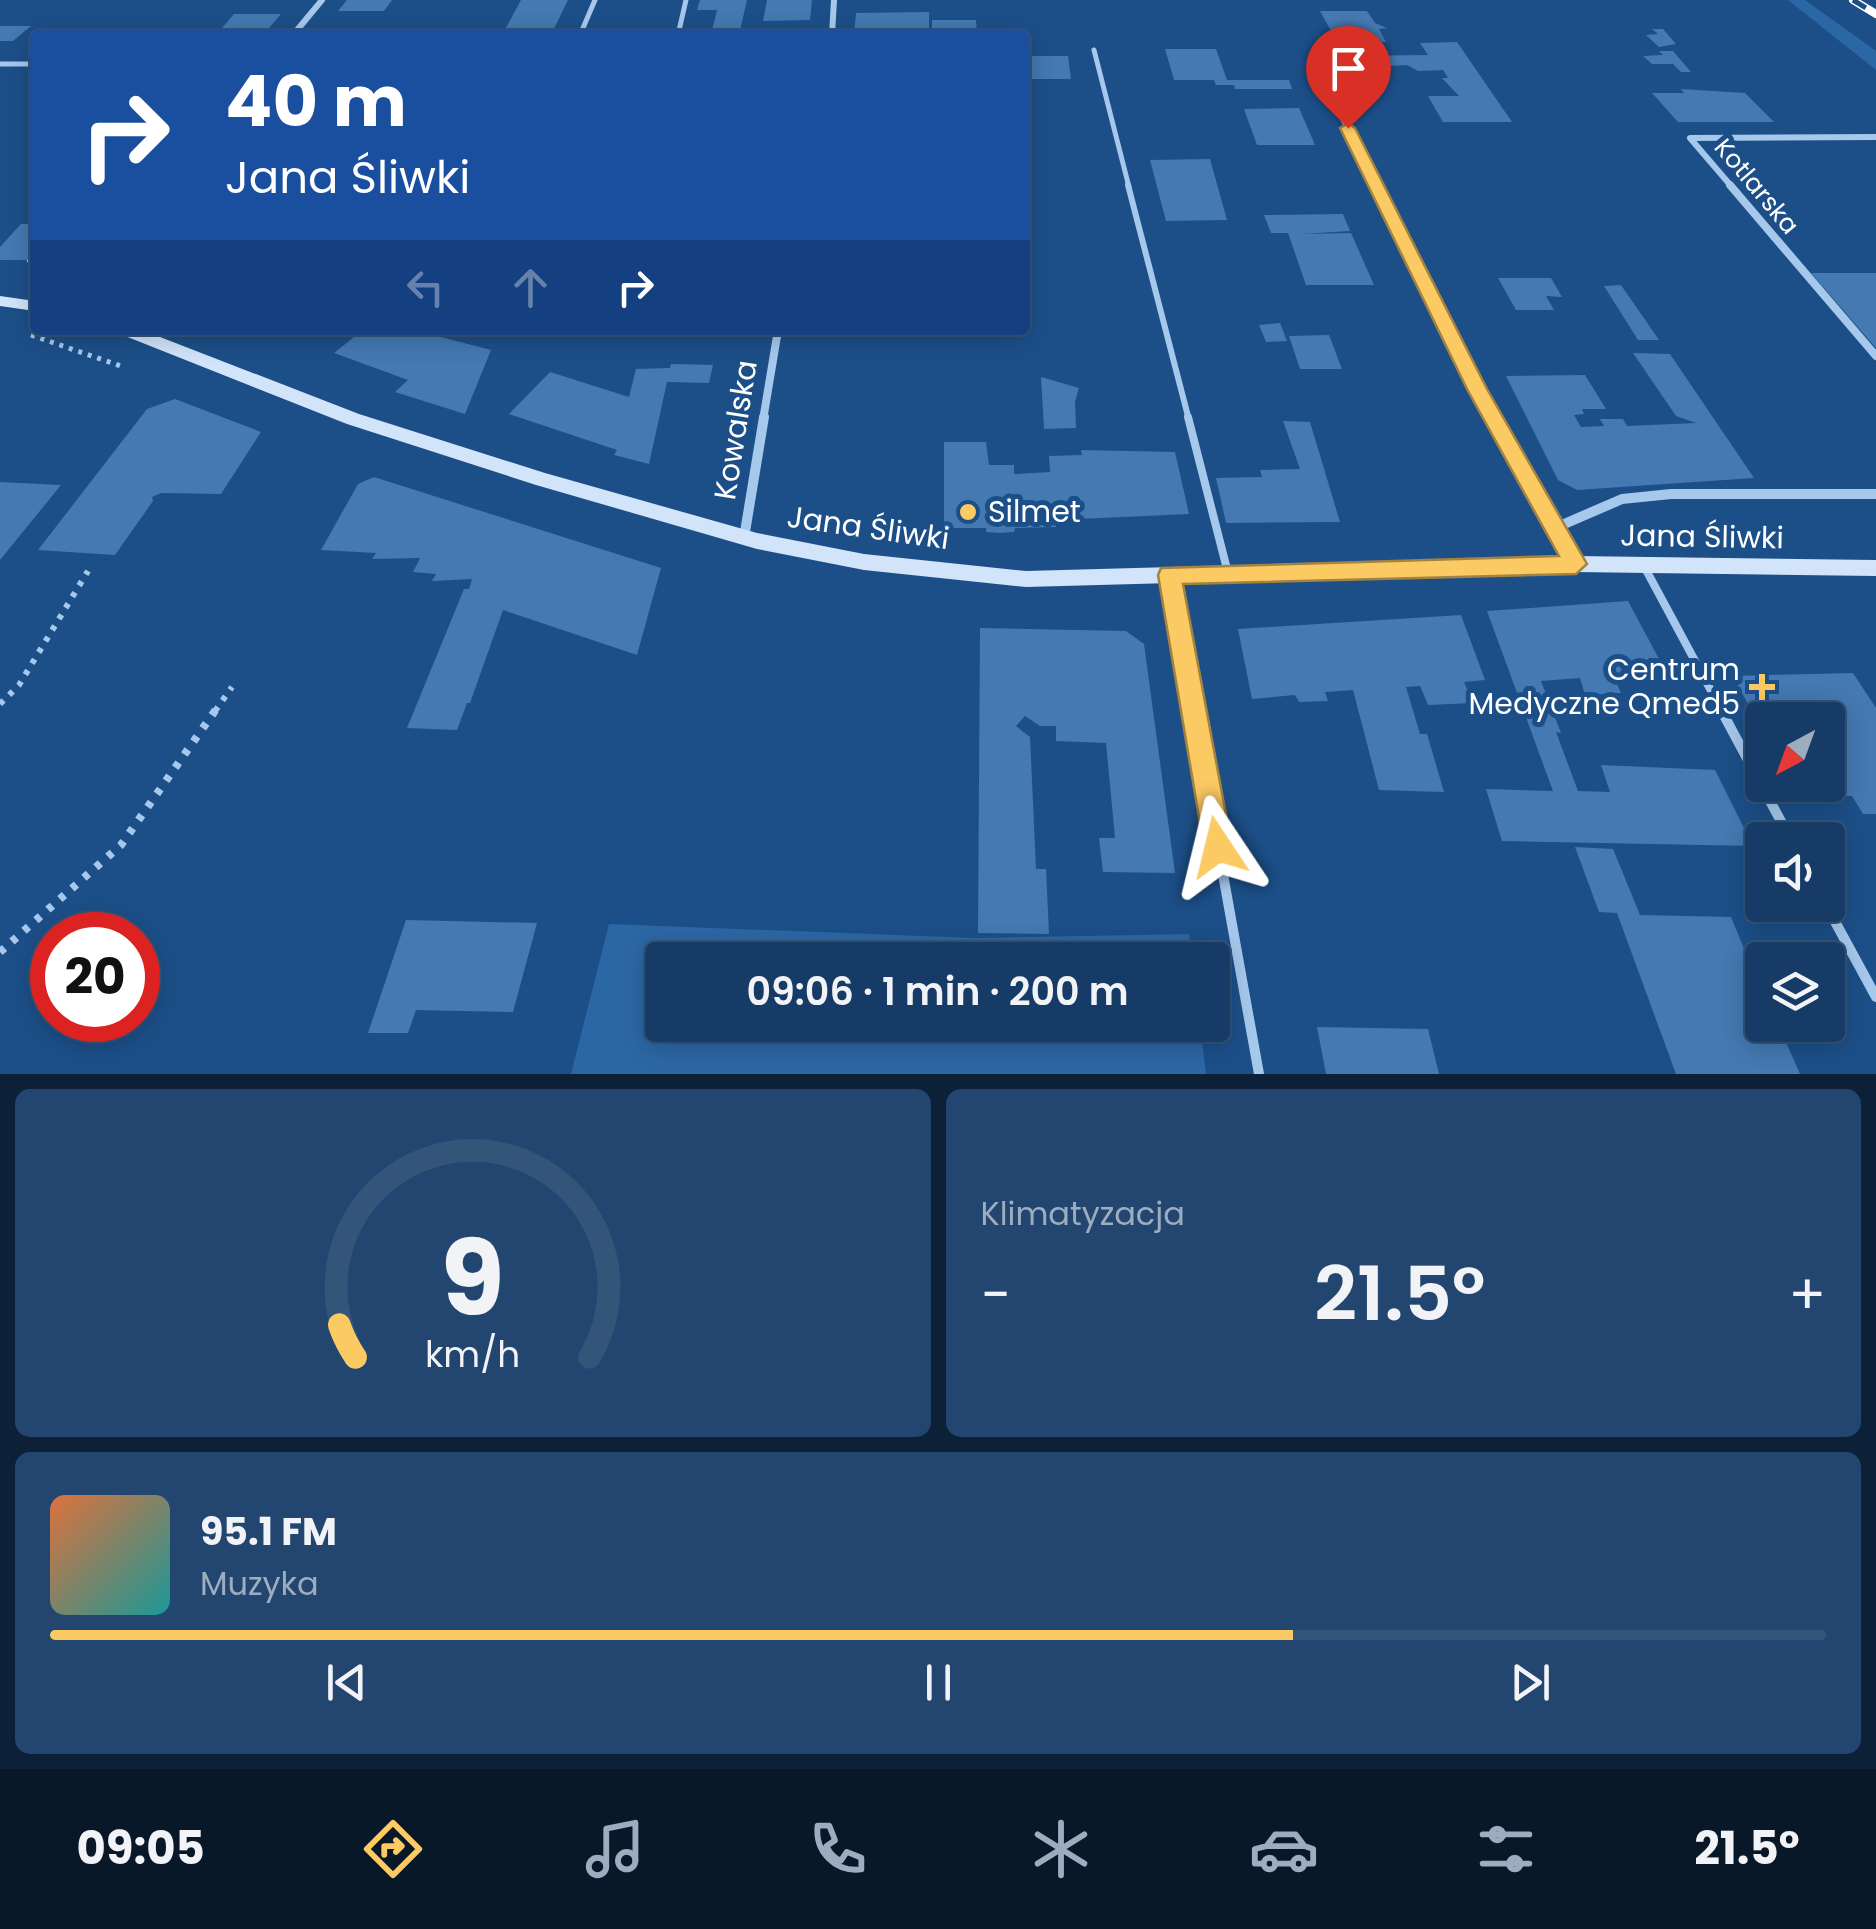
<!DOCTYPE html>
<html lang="pl">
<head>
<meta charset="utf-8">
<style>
  :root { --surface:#153b66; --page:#22466f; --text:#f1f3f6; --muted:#9dadbf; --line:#34557a; --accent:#fcca63 }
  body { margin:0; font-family:Poppins,sans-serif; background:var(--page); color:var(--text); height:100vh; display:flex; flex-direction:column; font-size:38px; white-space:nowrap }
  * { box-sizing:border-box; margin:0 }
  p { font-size:32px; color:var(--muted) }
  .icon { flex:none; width:55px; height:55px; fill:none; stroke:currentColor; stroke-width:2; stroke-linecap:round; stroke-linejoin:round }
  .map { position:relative; height:1074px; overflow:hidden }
  .panel { display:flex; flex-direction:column; gap:15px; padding:15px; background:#0c2038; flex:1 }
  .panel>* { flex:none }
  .banner { position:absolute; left:30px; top:30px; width:1000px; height:305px; border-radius:10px; box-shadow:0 5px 25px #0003,0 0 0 2px var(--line); background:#1a4fa0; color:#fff; overflow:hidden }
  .needle { width:65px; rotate:221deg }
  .fabs { position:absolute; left:1745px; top:702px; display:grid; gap:20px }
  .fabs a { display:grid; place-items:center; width:100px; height:100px; border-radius:10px; background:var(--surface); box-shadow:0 5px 25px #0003,0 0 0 2px var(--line); font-size:50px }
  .speed { position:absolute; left:30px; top:912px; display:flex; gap:20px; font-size:50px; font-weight:700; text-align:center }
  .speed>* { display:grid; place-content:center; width:130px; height:130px; border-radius:50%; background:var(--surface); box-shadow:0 5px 25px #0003,0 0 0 2px var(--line); line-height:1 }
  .speed .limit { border:15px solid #d22; background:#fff; color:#111 }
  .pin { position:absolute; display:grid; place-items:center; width:85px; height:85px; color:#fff; margin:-102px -42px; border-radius:50% 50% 50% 0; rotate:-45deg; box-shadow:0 0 10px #0007 }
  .pin .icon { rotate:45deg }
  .me { position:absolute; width:110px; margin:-55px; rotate:350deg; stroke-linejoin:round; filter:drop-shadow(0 0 8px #0008) }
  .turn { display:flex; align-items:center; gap:35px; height:210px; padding:0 30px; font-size:45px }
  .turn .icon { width:130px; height:130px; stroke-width:2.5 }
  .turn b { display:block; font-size:70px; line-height:85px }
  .lanes { display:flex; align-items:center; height:95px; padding:0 30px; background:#0003; justify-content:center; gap:50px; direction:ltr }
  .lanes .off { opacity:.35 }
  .big { font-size:75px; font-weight:600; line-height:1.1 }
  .panel .card { flex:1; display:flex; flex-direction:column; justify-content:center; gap:15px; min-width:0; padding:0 35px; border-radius:15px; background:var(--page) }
  .panel .dial { align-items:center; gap:0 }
  .dial svg { height:260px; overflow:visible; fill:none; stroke:var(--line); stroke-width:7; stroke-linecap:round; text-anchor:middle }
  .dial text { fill:var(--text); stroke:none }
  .song { display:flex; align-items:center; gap:30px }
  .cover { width:120px; height:120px; border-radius:15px; background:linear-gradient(135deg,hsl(20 70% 55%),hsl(180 70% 35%)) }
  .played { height:10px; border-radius:5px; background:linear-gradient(90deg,var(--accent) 70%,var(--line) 70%) }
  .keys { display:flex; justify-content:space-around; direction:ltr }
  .heat { display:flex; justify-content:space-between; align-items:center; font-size:55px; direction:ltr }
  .panel .tiles { flex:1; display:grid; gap:15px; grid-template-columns:1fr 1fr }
  .card:last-child { grid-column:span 2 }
  .trip { position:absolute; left:645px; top:942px; width:585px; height:100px; border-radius:10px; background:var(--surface); box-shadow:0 5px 25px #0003,0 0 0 2px var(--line); font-weight:600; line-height:100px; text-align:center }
  .tab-bar { display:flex; height:160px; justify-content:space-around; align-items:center; background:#081829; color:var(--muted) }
  .tab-bar .icon { width:70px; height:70px }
  .tab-bar .selected { color:var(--accent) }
  .tab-bar b { font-size:45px; color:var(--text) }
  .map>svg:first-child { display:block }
  .green { fill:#2c67a5 }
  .building { fill:#4479b1 }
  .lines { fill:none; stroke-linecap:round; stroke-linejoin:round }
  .path-far2 { stroke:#a5c8ec; stroke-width:5; stroke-dasharray:4 6; stroke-linecap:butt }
  .path-far1 { stroke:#a5c8ec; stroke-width:6; stroke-dasharray:5 8; stroke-linecap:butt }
  .path { stroke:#a5c8ec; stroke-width:8; stroke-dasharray:6 10; stroke-linecap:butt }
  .lane-far3 { stroke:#a5c8ec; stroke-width:5 }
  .lane-far2 { stroke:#a5c8ec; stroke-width:6 }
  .lane-far1 { stroke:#a5c8ec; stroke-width:8 }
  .lane { stroke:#a5c8ec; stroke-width:10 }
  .street-far2 { stroke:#a5c8ec; stroke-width:6 }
  .street-far1 { stroke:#a5c8ec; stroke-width:8 }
  .street { stroke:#a5c8ec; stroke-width:10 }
  .secondary { fill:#d2e4f9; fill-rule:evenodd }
  .rail-casing { stroke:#fff; stroke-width:8 }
  .rail { stroke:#1c4f88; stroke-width:5; stroke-dasharray:15; stroke-linecap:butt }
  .route { fill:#fcca63; stroke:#a48340; stroke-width:2.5 }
  .poi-dot { fill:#fcca63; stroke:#1c4f88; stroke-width:4 }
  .labels { text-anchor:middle; stroke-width:10; stroke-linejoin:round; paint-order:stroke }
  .far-street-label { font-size:25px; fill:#fff; stroke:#1c4f88 }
  .street-label { font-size:30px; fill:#fff; stroke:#1c4f88 }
  .poi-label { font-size:30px; fill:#fff; stroke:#1c4f88; text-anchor:start }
</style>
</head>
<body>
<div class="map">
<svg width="1876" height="1074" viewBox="0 0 1876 1074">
  <rect width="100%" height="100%" fill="#1c4f88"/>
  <g class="green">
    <path d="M1788,0H1805L1876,51V70Z"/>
    <path d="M609,924L975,938L1189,934L1193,960H662V1025H1200L1206,1074H571Z"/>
  </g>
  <g class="building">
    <path d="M347,0H392L384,11H338Z"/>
    <path d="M521,0H568L551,35H502Z"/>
    <path d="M700,0H747L739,35H711L717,10H697Z"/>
    <path d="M767,0H812L810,20L763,21Z"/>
    <path d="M1320,11H1367L1375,23L1387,28L1379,29L1386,42H1337Z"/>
    <path d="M929,12V33L854,34L856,13Z"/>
    <path d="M234,14H281L263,35H216Z"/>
    <path d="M932,20H976L977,33H932Z"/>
    <path d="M0,26H31L13,41H0Z"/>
    <path d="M1652,29H1663L1676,44L1659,47L1646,35L1658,34Z"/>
    <path d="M1457,42L1512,122H1443L1428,96H1459L1442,78H1448L1443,70L1418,71L1407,65L1373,67L1379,77H1355L1344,56L1428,55L1420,43Z"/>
    <path d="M1165,49H1216L1227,80H1289L1292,89H1235L1234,85H1216L1214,80H1174Z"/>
    <path d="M1659,51H1673L1691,72H1681L1673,64H1652L1643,56L1663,55Z"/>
    <path d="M1025,56H1068L1071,79H1025Z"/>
    <path d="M1681,89L1745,93L1774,122H1678L1652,93H1684Z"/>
    <path d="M1299,108L1315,145H1257L1244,109Z"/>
    <path d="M1210,159L1227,220L1166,221L1150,160Z"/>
    <path d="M1343,214L1350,231L1301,234L1351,233L1374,285H1306L1288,233H1271L1264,215Z"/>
    <path d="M21,224H35V260H0V247Z"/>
    <path d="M1811,273H1876V348Z"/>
    <path d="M1498,278H1551L1562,297L1546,296L1554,310H1516Z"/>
    <path d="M1621,285L1659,340H1638L1604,286Z"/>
    <path d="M1280,323L1287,341L1266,342L1259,325Z"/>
    <path d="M363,330H414L491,350L465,414L395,392L408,380L334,353Z"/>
    <path d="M1329,335L1342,369H1300L1289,336Z"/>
    <path d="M1633,353L1670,354L1754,478L1577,490L1558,480L1506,376L1585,375L1606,409H1582L1584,414L1574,415L1581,427L1604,426L1600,419H1623L1627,426L1696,423L1676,416Z"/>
    <path d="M671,364L713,365L709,383L667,382L649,464L614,455L617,450L509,414L550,372L629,397L636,369L670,368Z"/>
    <path d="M1041,377L1079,388L1075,402L1076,428L1044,429Z"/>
    <path d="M175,399L261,432L221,494L161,493L152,497L153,501L115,555L38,550L147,409Z"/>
    <path d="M1283,421L1310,422L1340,522L1226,523L1216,478L1262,477L1260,470L1300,469Z"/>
    <path d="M944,442H986L989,465H1014V474L1050,472L1049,456L1082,455L1081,450L1175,452L1189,514L1056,520V527L1015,528L1014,532L1000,533L986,532V528H944Z"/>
    <path d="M374,477L661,568L637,655L503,610L470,703H467L457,730L407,728L464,589H469L472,579L432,581L436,574L413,572L420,558L372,559L376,553L321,550L358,484Z"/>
    <path d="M0,482L61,485L0,560Z"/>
    <path d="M1628,601L1666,672L1607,676L1615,680L1621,693L1585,695L1580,678L1541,681L1561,733L1556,732L1578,791L1610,792L1601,765L1715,770L1753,846L1502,841L1486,789L1553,791L1487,611Z"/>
    <path d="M1461,615L1485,680L1464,682L1473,703L1428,705L1420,686L1406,687L1420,734H1427L1444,792L1379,790L1353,690L1325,692L1328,701L1299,702L1295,695L1252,699L1238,629Z"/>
    <path d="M980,628L1126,631L1144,644L1175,873L1103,872L1099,838H1115L1106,743L1056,741V726H1040L1025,716L1016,726L1030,737L1036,869H1046L1049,934L978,933Z"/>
    <path d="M1853,673L1876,708V814H1863L1852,796L1803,797L1796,785H1828V720H1762V728L1732,676Z"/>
    <path d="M1575,847L1613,849L1640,915L1731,917L1762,992V1025H1798L1802,1034L1797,1041L1785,1040L1800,1074H1676L1617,913L1599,912Z"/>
    <path d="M406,920L537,923L513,1012L416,1010L408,1033H368Z"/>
    <path d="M1317,1027L1428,1029L1439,1074H1326Z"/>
  </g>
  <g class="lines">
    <g class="path-far2">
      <path d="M31,260L27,264H35"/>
      <path d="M31,335L124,367"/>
    </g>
    <g class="path-far1">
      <path d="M0,704L19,685L88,571"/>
      <path d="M215,711L232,687"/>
    </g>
    <path class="path" d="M0,952L121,845L217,708"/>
    <g class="lane-far3">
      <path d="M580,35L595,0"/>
      <path d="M678,35L686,0"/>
      <path d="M1094,50L1129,187"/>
      <path d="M0,64H35"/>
    </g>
    <path class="lane-far2" d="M1128,185L1189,420"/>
    <g class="lane-far1">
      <path d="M1188,417L1228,573"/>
      <path d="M1645,568L1722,711"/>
      <path d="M1169,575L1193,711"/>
    </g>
    <g class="lane">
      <path d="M1193,708L1259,1074"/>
      <path d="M1720,708L1791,840"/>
      <path d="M1826,905L1876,997"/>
    </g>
    <g class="street-far2">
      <path d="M293,35L322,0"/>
      <path d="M832,35L834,0"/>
      <path d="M1315,62L1377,187"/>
      <path d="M1732,187L1690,138L1876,137"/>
    </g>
    <g class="street-far1">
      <path d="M1376,185L1494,420"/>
      <path d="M1730,185L1876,356"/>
      <path d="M763,420L778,330"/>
    </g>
    <g class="street">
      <path d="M1493,417L1575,564"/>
      <path d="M1555,528L1622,499L1671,494H1876"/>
      <path d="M744,538L764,417"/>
    </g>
    <g class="secondary">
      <path d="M0,296L35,301V311L0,306Z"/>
      <path d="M118,330H142L359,414L545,473L757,533L864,554L1026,571L1575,556L1876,560V576L1575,572L1026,587L864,570L757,549L536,485L347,424L120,334Z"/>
    </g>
    <defs>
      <path id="rail" d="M1853,0L1876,14"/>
    </defs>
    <use href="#rail" class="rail-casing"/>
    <use href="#rail" class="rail"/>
  </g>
  <path class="route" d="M1348,123L1355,128L1487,389L1587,564L1576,574L1183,584L1232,847L1228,857L1218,861L1208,857L1204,847L1158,575L1161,568L1559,556L1467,389L1340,128Z"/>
  <g class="poi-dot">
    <circle cx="968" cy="512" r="10"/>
    <path d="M1757 672h10v10h10v10h-10v10h-10v-10h-10v-10h10z"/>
  </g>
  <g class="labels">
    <g class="far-street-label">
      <text transform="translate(1757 186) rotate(50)" y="9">Kotlarska</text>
    </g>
    <g class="street-label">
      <text transform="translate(736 430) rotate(-81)" y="10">Kowalska</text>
      <text transform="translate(868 528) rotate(8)" y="10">Jana Śliwki</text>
      <text transform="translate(1702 537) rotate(1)" y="10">Jana Śliwki</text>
    </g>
    <g class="poi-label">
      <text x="988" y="522">Silmet</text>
      <text x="1740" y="680" text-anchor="end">Centrum<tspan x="1740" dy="34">Medyczne Qmed5</tspan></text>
    </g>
  </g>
</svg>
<div class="fabs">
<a><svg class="needle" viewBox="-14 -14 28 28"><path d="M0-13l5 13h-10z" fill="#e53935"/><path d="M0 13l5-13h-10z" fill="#9dadbf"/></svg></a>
<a><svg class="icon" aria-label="sound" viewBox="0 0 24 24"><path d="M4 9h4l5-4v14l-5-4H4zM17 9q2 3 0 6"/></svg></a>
<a><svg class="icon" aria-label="layers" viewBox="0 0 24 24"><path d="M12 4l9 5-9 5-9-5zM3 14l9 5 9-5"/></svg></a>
</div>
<div class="speed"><div class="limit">20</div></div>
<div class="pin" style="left:1348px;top:128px;background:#d93025"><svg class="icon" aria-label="arrive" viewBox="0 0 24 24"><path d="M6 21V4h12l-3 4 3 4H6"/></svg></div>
<svg class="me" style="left:1218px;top:847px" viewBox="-20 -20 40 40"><path d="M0-17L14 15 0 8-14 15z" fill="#fcca63" stroke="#fff" stroke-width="4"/></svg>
<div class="trip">09:06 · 1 min · 200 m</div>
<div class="banner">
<div class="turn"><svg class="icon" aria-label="right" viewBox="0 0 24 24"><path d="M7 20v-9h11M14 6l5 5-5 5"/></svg><div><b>40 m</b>Jana Śliwki</div></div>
<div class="lanes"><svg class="icon off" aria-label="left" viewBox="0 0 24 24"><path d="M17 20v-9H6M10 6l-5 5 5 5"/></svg><svg class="icon off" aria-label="ahead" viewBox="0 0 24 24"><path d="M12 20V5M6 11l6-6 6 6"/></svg><svg class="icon" aria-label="right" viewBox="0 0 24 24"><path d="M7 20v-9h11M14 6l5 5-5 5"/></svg></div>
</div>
</div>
<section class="panel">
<div class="tiles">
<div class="card dial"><svg viewBox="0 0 100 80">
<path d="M14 69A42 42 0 1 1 86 69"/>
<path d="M14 69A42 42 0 0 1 9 59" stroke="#fcca63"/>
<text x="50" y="56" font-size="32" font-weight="700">9</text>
<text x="50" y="72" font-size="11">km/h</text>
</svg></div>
<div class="card"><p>Klimatyzacja</p>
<div class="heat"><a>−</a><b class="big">21.5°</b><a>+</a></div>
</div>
<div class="card">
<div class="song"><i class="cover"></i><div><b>95.1 FM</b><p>Muzyka</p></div></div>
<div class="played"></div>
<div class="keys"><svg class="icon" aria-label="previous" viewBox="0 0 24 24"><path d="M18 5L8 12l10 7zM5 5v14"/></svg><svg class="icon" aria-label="pause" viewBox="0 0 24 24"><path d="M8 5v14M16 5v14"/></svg><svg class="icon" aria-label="next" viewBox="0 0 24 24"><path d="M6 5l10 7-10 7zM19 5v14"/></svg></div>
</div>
</div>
</section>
<nav class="tab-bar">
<b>09:05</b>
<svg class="icon selected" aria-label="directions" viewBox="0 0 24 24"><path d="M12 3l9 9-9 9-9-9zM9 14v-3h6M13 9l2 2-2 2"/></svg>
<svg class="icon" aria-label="music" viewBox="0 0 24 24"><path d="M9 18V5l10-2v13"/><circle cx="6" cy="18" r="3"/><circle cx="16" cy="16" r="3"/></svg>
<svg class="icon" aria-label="phone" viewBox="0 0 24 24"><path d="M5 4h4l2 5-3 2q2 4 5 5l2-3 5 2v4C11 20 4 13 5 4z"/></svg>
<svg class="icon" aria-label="climate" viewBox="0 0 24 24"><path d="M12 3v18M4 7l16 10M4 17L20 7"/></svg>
<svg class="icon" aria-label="car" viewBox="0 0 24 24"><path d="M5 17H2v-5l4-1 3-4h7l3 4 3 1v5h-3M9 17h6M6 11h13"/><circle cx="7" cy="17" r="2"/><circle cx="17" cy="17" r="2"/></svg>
<svg class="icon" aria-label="filters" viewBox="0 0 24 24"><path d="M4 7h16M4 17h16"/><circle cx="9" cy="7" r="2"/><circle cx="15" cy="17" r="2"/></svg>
<b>21.5°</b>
</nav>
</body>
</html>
